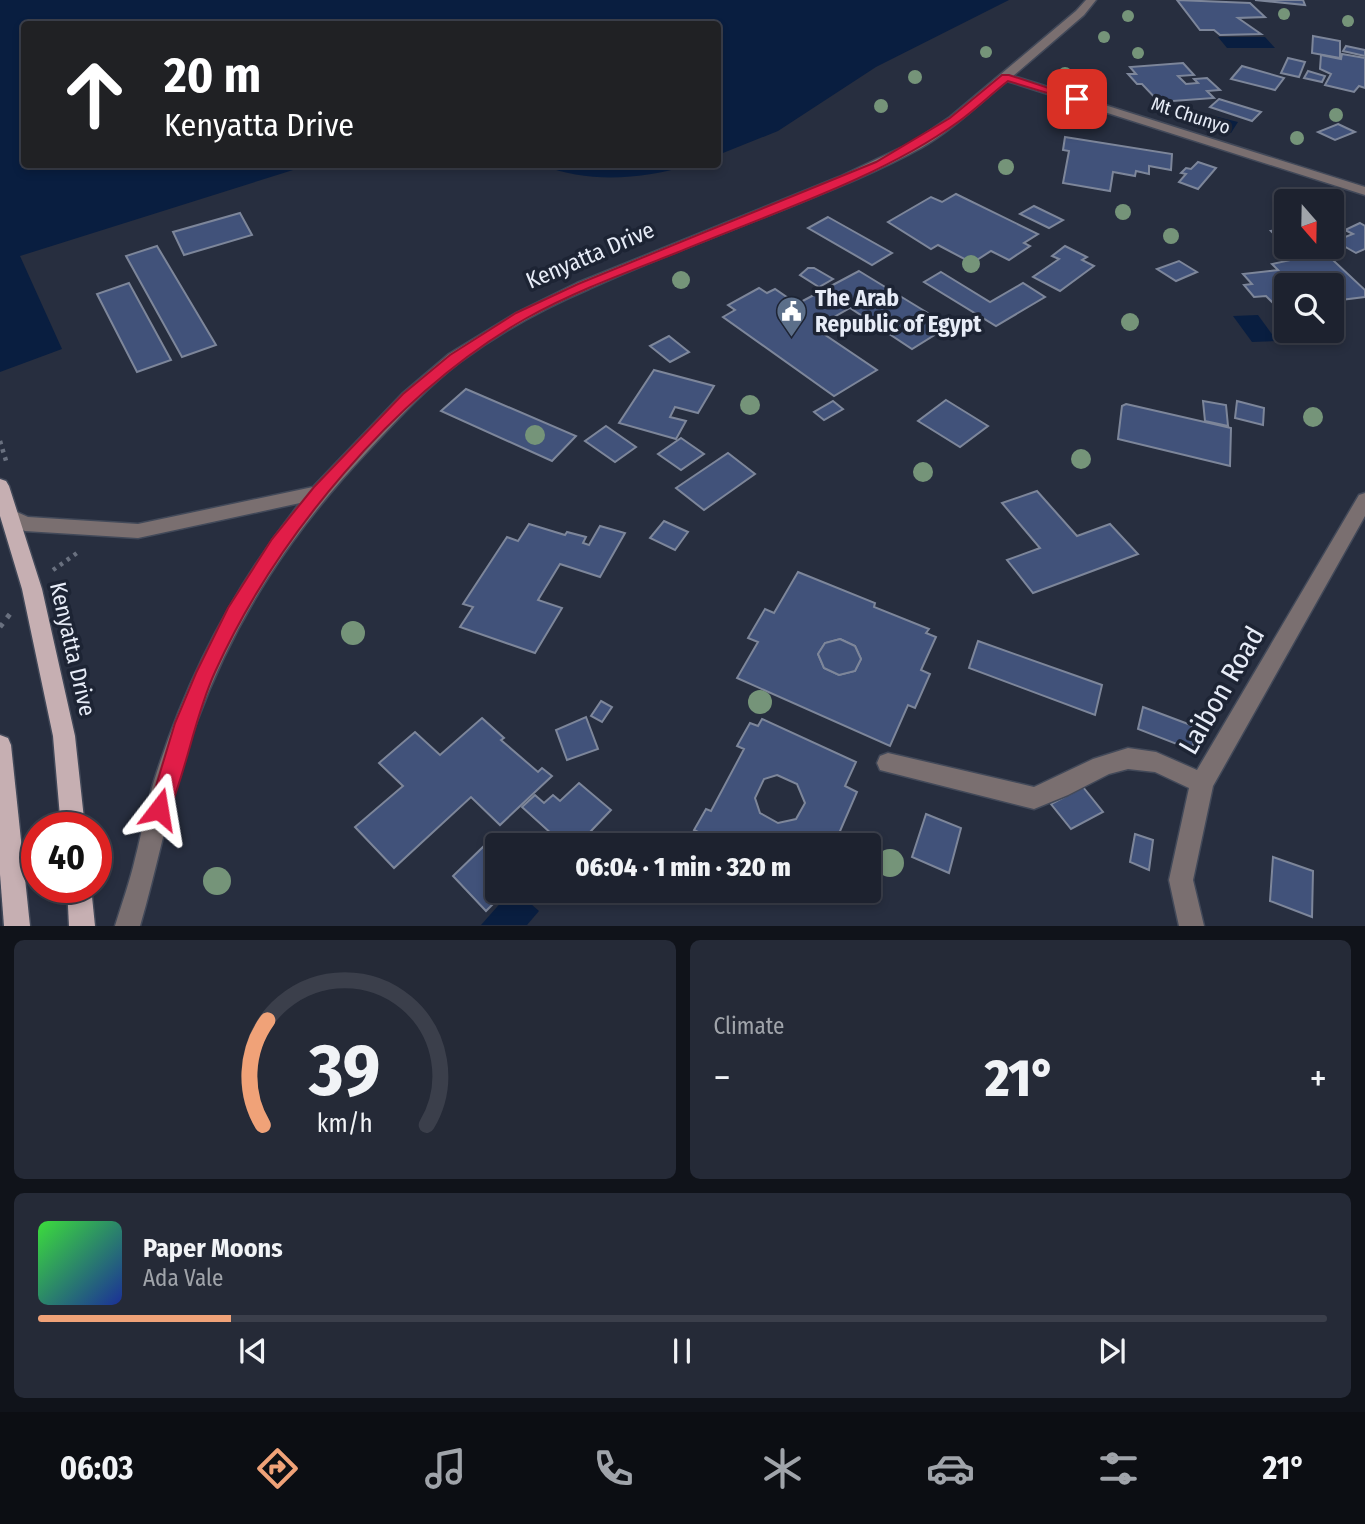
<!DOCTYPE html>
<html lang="en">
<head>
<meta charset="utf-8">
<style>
  :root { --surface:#1d222f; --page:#252a37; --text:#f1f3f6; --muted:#a0a4aa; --line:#3b3f4b; --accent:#f0a278 }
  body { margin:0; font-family:"Fira Sans Condensed",sans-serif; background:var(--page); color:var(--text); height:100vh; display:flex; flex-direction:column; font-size:26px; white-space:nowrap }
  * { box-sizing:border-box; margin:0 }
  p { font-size:23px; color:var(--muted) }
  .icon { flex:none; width:38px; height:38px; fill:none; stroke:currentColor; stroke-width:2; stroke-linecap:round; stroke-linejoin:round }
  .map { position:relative; height:926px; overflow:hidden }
  .details { display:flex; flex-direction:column; gap:14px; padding:14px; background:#10131a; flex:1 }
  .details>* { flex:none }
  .top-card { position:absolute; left:21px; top:21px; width:700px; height:147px; border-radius:7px; box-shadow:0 4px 10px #0003,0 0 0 2px var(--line); background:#202124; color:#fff; overflow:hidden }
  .needle { width:46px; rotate:160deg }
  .controls { position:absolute; left:1274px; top:189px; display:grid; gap:14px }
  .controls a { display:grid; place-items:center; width:70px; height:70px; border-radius:7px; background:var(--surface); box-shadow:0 4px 10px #0003,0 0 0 2px var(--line); font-size:35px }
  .speed { position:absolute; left:21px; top:812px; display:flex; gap:14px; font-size:35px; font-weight:700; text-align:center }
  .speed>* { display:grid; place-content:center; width:91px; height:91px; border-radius:50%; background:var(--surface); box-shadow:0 4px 10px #0003,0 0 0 2px var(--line); line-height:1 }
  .speed .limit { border:10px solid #d22; background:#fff; color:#111 }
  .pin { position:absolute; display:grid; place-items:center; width:60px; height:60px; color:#fff; margin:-30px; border-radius:14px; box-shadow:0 4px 10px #0006 }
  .me { position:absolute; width:77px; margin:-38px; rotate:14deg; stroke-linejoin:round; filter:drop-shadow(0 0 5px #0008) }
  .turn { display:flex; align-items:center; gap:24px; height:147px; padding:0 28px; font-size:32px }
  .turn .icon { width:91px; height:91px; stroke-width:2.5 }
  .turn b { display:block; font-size:49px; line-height:60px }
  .big { font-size:52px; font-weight:800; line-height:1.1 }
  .details .widget { flex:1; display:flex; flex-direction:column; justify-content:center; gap:10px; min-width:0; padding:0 24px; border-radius:10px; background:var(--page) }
  .details .dial { align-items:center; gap:0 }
  .dial svg { height:182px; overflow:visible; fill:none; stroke:var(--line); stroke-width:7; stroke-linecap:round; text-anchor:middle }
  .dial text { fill:var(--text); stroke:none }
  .song { display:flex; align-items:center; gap:21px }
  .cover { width:84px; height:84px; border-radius:10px; background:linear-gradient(135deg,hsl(120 70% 55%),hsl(230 70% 35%)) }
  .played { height:7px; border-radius:4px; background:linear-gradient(90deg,var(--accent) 15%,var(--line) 15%) }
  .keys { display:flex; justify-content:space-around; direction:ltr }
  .heat { display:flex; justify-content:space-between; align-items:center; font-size:38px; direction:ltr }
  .details .tiles { flex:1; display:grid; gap:14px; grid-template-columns:1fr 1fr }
  .widget:last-child { grid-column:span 2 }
  .trip { position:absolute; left:485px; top:833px; width:396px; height:70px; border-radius:7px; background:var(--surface); box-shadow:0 4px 10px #0003,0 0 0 2px var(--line); font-weight:800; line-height:70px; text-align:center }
  .tab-bar { display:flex; height:112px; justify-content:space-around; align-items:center; background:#0c0e13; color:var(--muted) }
  .tab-bar .icon { width:49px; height:49px }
  .tab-bar .selected { color:var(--accent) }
  .tab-bar b { font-size:32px; color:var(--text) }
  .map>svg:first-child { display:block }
  .water { fill:#091e40 }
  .building { fill:#41527a; stroke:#7d869a; stroke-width:2; fill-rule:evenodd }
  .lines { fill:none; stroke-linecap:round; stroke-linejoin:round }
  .minor-casing { stroke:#424959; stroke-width:3 }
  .major-casing { stroke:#424959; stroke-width:3 }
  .path-far1 { stroke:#69707f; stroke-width:4.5; stroke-dasharray:3.5 5; stroke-linecap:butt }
  .path { stroke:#69707f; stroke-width:5; stroke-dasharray:4.5 7; stroke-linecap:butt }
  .minor { fill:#7a6f70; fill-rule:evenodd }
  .major { fill:#c6afb2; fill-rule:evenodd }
  .tree { fill:#759479 }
  .route { fill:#e11d48; stroke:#92132f; stroke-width:2 }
  .labels { text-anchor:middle; stroke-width:7; stroke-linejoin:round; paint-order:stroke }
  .far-street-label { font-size:19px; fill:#e7ecf7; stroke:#1d2434 }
  .street-label { font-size:23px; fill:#e7ecf7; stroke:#1d2434 }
  .poi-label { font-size:23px; font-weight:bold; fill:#e7ecf7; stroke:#1d2434; text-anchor:start }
  .near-street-label { font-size:28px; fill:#e7ecf7; stroke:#1d2434 }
</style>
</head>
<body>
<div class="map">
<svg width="1365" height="926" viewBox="0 0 1365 926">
  <rect width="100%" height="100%" fill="#272e3f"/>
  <g class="water">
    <path d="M0,0H1009L876,67L778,131L718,155V24H24V164L309,165L20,256L62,349L0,372Z"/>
    <path d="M1218,37H1265L1275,48H1227Z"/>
    <path d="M1198,112L1238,122L1231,133L1191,122Z"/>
    <path d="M542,165H691C643,179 589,184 542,165Z"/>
    <path d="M1258,315L1277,341L1252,342L1233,316Z"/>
    <path d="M511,891H516L539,911L527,925H481Z"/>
  </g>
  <g class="building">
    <path d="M1177,0L1250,3L1265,17L1238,18L1261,34L1220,35L1214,30H1200Z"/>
    <path d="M1255,0H1303L1305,5Z"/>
    <path d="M1313,36L1340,41V58L1312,53Z"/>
    <path d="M1346,46L1365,50V56L1343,51Z"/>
    <path d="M1342,54L1365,58V88L1359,86L1354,92L1325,85L1331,74L1320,69L1321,55L1341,59Z"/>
    <path d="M1288,58L1305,62L1299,77L1281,73Z"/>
    <path d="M1183,63L1194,75L1178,76L1186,84L1198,83L1194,79L1207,78L1220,90L1207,91L1214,98L1159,102L1142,84H1137L1128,74H1136L1130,67Z"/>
    <path d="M1242,66L1284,78L1275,90L1231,79Z"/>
    <path d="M1308,71L1325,76L1322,82L1304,78Z"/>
    <path d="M1219,99L1261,112L1252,121L1210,107Z"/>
    <path d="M1338,124L1355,132L1335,140L1318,132Z"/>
    <path d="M1065,137L1172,154L1171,170L1149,166V174L1136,171L1135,176L1113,172L1110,191L1063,183L1069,151L1063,150Z"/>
    <path d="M1198,162L1216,168L1198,189L1179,182L1186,174L1181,173L1186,168L1191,169Z"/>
    <path d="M956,194L1038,234L1024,243L1030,246L1009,260L991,251L972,263L938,245L931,249L888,222L931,197L942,202Z"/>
    <path d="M1034,206L1063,220L1049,228L1020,214Z"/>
    <path d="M240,213L252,235L184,255L173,232Z"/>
    <path d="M828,217L892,253L872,265L808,228Z"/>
    <path d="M1360,223L1365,226V249L1356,253L1335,241L1353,234L1345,230Z"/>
    <path d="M1286,229L1285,245L1271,231Z"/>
    <path d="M157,246L216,345L182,357L126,256Z"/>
    <path d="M1065,246L1087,257L1082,260L1094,266L1060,291L1033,277L1059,259L1052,256Z"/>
    <path d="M1320,248L1365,290V297L1332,301V285H1286V306L1277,307L1266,296L1254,297L1244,285L1252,284L1243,274L1278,270L1272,264L1300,258L1293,251Z"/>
    <path d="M1179,261L1197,272L1176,281L1157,269Z"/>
    <path d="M808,268H814L833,279L819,287L800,275Z"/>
    <path d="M859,271L949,326L912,349L850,308L815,328L877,370L834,396L723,317L735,310L728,305L759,288L767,293L775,289L797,304Z"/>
    <path d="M941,272L990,302L1023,283L1045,297L996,326L924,282Z"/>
    <path d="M129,283L171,360L137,372L97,294Z"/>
    <path d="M669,336L689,352L670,362L650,346Z"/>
    <path d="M654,370L714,386L698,413L675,407L670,417L686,421L676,439L619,423Z"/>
    <path d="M466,389L576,436L552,461L441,411Z"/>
    <path d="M946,400L988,426L960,447L918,421Z"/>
    <path d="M833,401L843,409L824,420L814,412Z"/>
    <path d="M1203,401L1226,405L1228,426L1205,421Z"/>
    <path d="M1237,401L1264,408L1263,425L1235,418Z"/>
    <path d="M1126,404L1231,428L1230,466L1118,439L1122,406Z"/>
    <path d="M606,426L636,447L615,462L585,441Z"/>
    <path d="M681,438L704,454L681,470L658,454Z"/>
    <path d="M728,453L755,474L704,510L676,488Z"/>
    <path d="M1037,491L1077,536L1110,524L1138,554L1033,593L1007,560L1040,548L1002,503Z"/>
    <path d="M664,521L688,532L675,550L650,538Z"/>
    <path d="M529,524L565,535L567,532L586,537L583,543L589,545L600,526L625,533L600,577L560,564L538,600L562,608L535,653L460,627L473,607L463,604L507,537L518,541Z"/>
    <path d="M798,572L875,603L874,607L929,629L926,633L936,637L921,670L930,674L915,708L908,705L890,746L737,678L758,642L748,638L765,609L774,613ZM840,639L855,646L861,659L855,671L839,675L824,668L818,654L825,643Z"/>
    <path d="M840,639L855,646L861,659L855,671L839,675L824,668L818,654L825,643Z"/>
    <path d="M978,641L1102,685L1095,715L969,668Z"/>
    <path d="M601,701L612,707L602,722L591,716Z"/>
    <path d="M1143,707L1196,727L1192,750L1138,729Z"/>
    <path d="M586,717L598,749L567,760L556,730Z"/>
    <path d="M482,718L504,738L501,740L538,772L542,768L552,776L500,825L471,797L394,868L355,827L403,786L379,763L415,732L440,755Z"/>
    <path d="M762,719L856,762L845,786L857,792L834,845H739L733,842L732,845H725L694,830L706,809L711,811L744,749L737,746L750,723L758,726ZM777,775L797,784L805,803L796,819L778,823L760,813L755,798L764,779Z"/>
    <path d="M579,783L611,810L591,831L608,845H564L522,807L535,795L544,803L553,795L560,801Z"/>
    <path d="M1083,787L1103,812L1071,829L1051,804Z"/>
    <path d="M926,814L961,828L949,873L912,857Z"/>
    <path d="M1135,834L1153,840L1149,870L1130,862Z"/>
    <path d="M483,847L497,860V891H506L486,911L453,876Z"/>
    <path d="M1273,857L1313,871L1312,917L1270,901Z"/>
  </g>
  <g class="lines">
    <defs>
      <g id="minor">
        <path d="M1086,0H1096L1084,15L1013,76L1365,187V195L1007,81C979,104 952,130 921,148C881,170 839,187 797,204C728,232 657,258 589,289C544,308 499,333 460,362C426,388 397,420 368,451C291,533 236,616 197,721C172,787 160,858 140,926H115C122,903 130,881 135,859C142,833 146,806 154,781C186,679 234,586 300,503L138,538L25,531L2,520V510L8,508L28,517L138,524L313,487L402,394L449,354L516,313L577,283L839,177L913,142L950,117L1076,11Z"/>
        <path d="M1365,493V516L1213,786L1193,880L1204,926H1179L1169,880L1189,788L1155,772L1128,769L1109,774L1068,795L1034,809L880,770L877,763L880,756L888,753L1034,787L1093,759L1128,748L1156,752L1197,770L1359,495Z"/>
      </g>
      <g id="major">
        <path d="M0,479L6,481L9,486L42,589L75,736L85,828H61L53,736L22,589L0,516Z"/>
        <path d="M0,735L8,738L11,745L30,926H4L0,874Z"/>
        <path d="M67,887H91L95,926H69Z"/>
      </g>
    </defs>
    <use href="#minor" class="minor-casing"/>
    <use href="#major" class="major-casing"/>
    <g class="path-far1">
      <path d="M0,441L7,464"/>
      <path d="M53,570L77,553"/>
    </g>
    <path class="path" d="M0,627L10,614"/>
    <use href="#minor" class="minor"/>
    <use href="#major" class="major"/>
  </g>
  <g class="tree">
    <circle cx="1284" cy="14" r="6"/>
    <circle cx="1128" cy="16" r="6"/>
    <circle cx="1348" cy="21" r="6"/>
    <circle cx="1104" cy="37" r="6"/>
    <circle cx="986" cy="52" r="6"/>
    <circle cx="1138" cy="53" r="6"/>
    <circle cx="1065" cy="74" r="7"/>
    <circle cx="915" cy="77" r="7"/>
    <circle cx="881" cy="106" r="7"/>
    <circle cx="1336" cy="115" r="7"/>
    <circle cx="1297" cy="138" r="7"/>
    <circle cx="1006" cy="167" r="8"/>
    <circle cx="1123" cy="212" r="8"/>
    <circle cx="1171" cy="236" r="8"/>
    <circle cx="971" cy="264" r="9"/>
    <circle cx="681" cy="280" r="9"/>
    <circle cx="1130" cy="322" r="9"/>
    <circle cx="750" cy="405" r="10"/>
    <circle cx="1313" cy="417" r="10"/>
    <circle cx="535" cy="435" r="10"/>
    <circle cx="1081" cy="459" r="10"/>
    <circle cx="923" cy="472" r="10"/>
    <circle cx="353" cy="633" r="12"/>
    <circle cx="760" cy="702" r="12"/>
    <circle cx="890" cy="863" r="14"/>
    <circle cx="217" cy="881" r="14"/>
  </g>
  <path class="route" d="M1002,75H1009L1082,99L1077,102L1008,81C991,94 975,110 958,122C879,179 766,215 676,253C625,273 573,292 525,319C396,393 276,537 215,672C194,718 187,770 167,816L159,819L152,816L149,809L175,723L196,673L228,608L272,539L314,487L403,394L450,355L516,313L578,284L876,162L950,118Z"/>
  <defs>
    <symbol id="civic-pin" viewBox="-11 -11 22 30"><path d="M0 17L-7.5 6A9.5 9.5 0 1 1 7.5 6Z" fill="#5c6f8a" stroke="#1d2434"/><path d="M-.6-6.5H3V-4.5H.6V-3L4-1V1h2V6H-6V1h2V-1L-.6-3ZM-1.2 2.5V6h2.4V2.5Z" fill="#fff"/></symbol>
  </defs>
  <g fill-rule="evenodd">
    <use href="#civic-pin" x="774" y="294" width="35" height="47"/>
  </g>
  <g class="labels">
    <g class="far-street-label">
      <text transform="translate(1191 115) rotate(18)" y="7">Mt Chunyo</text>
    </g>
    <g class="street-label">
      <text transform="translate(590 255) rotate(-23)" y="8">Kenyatta Drive</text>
      <text transform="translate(73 649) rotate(77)" y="8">Kenyatta Drive</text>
    </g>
    <g class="poi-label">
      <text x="815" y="306">The Arab<tspan x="815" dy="26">Republic of Egypt</tspan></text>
    </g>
    <g class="near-street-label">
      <text transform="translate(1221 690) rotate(-60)" y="10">Laibon Road</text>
    </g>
  </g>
</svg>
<div class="controls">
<a><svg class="needle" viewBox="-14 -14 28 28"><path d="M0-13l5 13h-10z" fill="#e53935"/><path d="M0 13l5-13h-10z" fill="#a0a4aa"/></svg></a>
<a><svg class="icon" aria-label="search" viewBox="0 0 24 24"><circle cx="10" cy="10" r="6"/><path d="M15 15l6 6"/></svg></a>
</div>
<div class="speed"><div class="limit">40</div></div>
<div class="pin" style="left:1077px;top:99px;background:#d93025"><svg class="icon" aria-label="arrive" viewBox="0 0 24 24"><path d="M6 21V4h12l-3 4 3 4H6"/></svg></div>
<svg class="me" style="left:159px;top:809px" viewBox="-20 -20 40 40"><path d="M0-17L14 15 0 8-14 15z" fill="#e11d48" stroke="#fff" stroke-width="4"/></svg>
<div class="trip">06:04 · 1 min · 320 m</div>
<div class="top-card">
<div class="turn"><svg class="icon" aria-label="ahead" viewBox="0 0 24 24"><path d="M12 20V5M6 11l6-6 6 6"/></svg><div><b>20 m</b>Kenyatta Drive</div></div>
</div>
</div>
<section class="details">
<div class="tiles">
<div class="widget dial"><svg viewBox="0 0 100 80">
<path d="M14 69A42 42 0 1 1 86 69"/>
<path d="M14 69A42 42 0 0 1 16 23" stroke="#f0a278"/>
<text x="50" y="56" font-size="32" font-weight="700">39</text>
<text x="50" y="72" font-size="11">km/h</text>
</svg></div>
<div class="widget"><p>Climate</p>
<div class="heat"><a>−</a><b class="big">21°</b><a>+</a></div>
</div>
<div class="widget">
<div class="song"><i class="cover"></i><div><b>Paper Moons</b><p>Ada Vale</p></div></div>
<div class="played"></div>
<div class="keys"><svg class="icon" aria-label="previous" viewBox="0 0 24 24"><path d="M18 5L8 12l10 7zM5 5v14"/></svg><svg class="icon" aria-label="pause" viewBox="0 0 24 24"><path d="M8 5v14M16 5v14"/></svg><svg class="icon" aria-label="next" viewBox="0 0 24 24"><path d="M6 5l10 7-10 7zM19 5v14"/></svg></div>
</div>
</div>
</section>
<nav class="tab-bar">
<b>06:03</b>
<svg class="icon selected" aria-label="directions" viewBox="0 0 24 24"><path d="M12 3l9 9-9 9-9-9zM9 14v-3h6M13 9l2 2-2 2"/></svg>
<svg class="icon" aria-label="music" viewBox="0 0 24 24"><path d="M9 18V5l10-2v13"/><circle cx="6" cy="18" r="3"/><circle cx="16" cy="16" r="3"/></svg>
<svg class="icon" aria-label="phone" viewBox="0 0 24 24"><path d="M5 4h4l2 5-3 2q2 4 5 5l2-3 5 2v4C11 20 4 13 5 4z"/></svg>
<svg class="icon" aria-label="climate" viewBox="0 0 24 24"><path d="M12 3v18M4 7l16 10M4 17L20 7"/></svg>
<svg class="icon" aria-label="car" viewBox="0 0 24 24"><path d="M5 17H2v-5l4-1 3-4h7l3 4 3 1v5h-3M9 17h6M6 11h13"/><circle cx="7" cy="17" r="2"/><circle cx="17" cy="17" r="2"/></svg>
<svg class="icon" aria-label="filters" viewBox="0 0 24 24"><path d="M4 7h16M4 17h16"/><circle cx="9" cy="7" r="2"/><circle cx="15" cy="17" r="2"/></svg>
<b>21°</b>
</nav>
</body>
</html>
